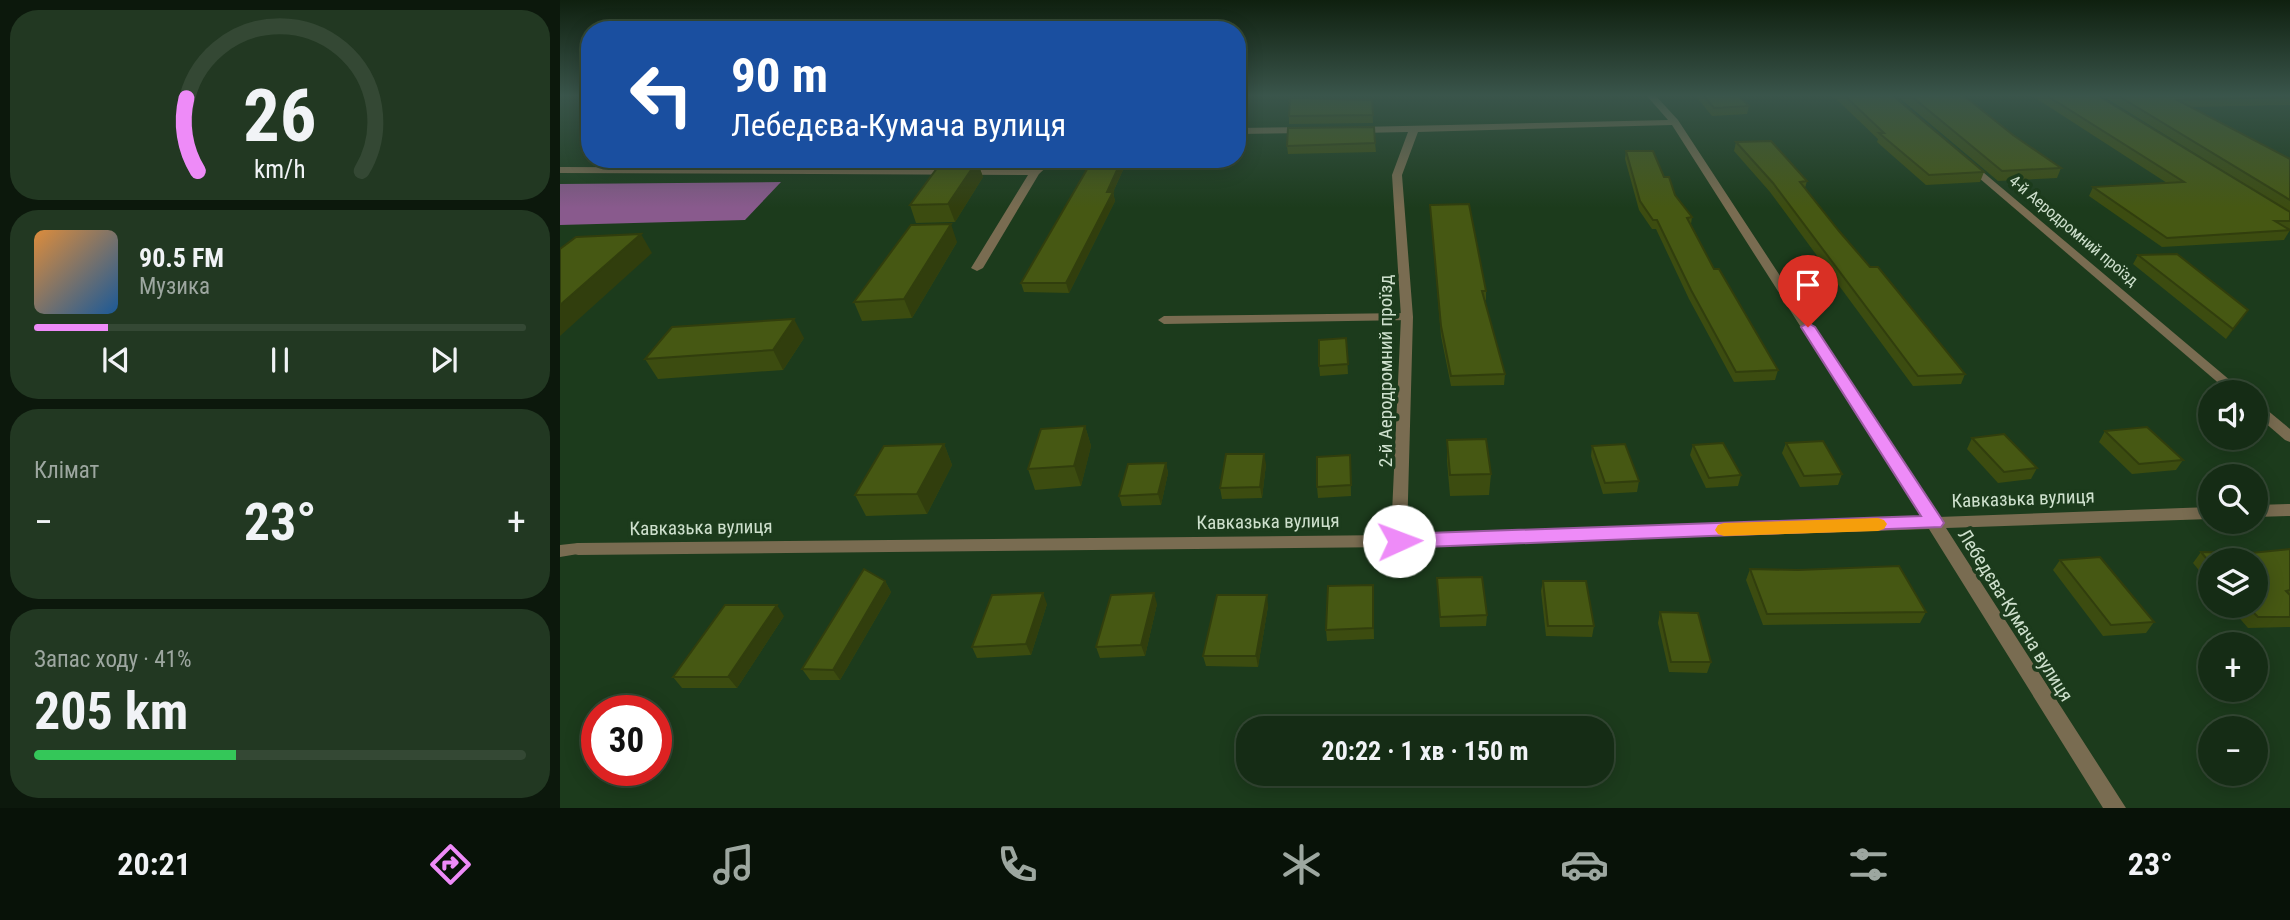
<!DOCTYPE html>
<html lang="uk">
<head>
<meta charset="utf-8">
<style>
  :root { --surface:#152c15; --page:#223822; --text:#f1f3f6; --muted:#9da7a0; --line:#344834; --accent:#ee8bf8 }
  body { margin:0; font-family:"Roboto Condensed",sans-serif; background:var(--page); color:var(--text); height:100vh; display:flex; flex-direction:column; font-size:26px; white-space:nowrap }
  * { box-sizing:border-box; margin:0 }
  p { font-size:23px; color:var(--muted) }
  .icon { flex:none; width:38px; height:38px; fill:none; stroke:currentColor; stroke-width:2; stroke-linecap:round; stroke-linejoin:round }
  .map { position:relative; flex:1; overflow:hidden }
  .sheet { display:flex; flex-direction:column; gap:10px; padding:10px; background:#0c180c; width:560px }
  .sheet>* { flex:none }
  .guide { position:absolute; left:21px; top:21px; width:665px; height:147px; border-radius:28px; box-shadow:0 4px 18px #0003,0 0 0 2px var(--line); background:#1a4fa0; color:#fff; overflow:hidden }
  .tools { position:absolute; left:1638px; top:380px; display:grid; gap:14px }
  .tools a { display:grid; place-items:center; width:70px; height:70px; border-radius:50%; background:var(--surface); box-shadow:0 4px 18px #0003,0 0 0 2px var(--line); font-size:35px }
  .speed { position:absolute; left:21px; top:695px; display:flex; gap:14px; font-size:35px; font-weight:700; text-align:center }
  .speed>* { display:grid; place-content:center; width:91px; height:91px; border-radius:50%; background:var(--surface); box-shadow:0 4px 18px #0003,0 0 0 2px var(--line); line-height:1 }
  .speed .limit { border:10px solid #d22; background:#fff; color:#111 }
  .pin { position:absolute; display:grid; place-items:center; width:60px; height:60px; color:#fff; margin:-72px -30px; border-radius:50% 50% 50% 0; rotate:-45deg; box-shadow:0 0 7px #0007 }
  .pin .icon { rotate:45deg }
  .me { position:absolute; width:77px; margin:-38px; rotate:88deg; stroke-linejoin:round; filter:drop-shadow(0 0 5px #0008) }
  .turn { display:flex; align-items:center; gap:24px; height:147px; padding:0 35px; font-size:32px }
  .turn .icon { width:91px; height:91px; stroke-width:2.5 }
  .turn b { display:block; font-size:49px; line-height:60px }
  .big { font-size:52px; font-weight:700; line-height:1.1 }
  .sheet .card { flex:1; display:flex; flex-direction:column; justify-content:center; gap:10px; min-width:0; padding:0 24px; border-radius:28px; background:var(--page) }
  .sheet .dial { align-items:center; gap:0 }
  .dial svg { height:182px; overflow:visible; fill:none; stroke:var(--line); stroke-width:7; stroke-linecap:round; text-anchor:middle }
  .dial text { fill:var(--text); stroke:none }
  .song { display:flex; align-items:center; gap:21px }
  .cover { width:84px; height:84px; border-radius:10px; background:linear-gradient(135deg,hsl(30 70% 55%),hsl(210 70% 35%)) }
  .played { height:7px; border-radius:4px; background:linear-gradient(90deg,var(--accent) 15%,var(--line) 15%) }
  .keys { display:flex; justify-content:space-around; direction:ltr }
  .heat { display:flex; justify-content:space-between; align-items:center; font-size:38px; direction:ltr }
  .charge { height:10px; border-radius:5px; background:linear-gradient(90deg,#34c759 41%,var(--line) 0) }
  .trip { position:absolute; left:676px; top:716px; width:378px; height:70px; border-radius:28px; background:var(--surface); box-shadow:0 4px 18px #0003,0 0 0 2px var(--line); font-weight:700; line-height:70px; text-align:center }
  .tabs { display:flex; height:112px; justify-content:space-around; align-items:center; background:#081208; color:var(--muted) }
  .tabs .icon { width:49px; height:49px }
  .tabs .current { color:var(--accent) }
  .tabs b { font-size:32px; color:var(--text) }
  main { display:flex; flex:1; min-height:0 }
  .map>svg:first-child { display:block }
  .forest { fill:#895a8d }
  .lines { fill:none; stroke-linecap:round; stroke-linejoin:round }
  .lane { fill:#796c51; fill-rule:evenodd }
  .street { fill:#796c51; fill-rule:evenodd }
  .wall { fill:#3c4c10 }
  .shaded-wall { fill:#313e0d }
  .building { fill:#465813; stroke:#313e0d; stroke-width:2 }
  .route { fill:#ee8bf8; stroke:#9b5aa1; stroke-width:2 }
  .slow { fill:#f59e0b }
  .labels { text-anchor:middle; stroke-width:7; stroke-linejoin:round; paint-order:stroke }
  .far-street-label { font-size:16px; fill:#cee0cd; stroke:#1c3b1c }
  .street-label { font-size:19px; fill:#cee0cd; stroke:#1c3b1c }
</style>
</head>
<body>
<main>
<section class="sheet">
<div class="card dial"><svg viewBox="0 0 100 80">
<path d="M14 69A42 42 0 1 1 86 69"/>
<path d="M14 69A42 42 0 0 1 9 37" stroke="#ee8bf8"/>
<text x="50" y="56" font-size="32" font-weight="700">26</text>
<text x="50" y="72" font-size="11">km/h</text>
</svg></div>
<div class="card">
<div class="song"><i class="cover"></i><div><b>90.5 FM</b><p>Музика</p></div></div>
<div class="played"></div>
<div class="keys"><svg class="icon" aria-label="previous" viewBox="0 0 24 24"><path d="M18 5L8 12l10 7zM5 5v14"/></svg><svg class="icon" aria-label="pause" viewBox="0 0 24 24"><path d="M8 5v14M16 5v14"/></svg><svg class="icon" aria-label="next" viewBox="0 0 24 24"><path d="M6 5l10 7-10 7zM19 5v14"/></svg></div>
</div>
<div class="card"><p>Клімат</p>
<div class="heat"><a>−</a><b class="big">23°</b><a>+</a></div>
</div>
<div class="card"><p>Запас ходу · 41%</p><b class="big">205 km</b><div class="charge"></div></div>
</section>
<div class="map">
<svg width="1730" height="808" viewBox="0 0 1730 808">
  <rect width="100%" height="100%" fill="#1c3b1c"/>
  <path class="forest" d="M221,182L185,220L0,225V184Z"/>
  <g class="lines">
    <g class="lane">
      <path d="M847,313L853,317L851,320L604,324L598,320L604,316Z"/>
      <path d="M18,543L24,545L26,549L24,553L0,557V545Z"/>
    </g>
    <g class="street">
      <path d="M1086,95H1095L1118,120L1378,517L1650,507V519L1386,528L1566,808H1543L1369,529L839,547L18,555L12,553L10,549L12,545L18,543L831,535L841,317L832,175L848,132L798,133L793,130L798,127L1108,120ZM1112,125L1362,517L847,535L853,317L842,175L858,132Z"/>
      <path d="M677,128L746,127L751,130L746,133L677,134Z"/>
      <path d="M484,159H495L479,174L423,268L417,271L411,268L468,175L0,173V167L473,169Z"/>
      <path d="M1405,162H1411L1684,392H1669L1405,166Z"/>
      <path d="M1696,404L1701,405L1730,429V442L1725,440L1696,415Z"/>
      <path d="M1730,504V516L1696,517V505Z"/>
    </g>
  </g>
  <g class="wall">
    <path d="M1135,95H1178L1189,106L1187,114L1152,116Z"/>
    <path d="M1272,95H1332L1424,172L1420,182L1366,185L1317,142L1318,139Z"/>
    <path d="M1336,95H1403L1453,135L1501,168L1497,178L1438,181Z"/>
    <path d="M1471,95H1537L1728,211L1541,95H1730V105L1631,107L1730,159V230H1729H1730L1724,240L1602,247L1529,196L1533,187L1607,183Z"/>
    <path d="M812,100L813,123L729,124V116Z"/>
    <path d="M1176,142L1247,181L1245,188L1279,231L1310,267L1405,374L1401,384L1353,386L1210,192L1174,151Z"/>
    <path d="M815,143L816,152L728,154L727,146Z"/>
    <path d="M1066,151L1104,177L1115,195L1132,217L1131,224L1154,269L1218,370L1215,380L1174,382L1129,299L1096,229H1092L1079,210L1065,159Z"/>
    <path d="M394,159H434L430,166H419L423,177L395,222L356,223L350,205L394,160Z"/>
    <path d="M533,159H568L553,192L555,201L509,293L464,292L461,283Z"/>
    <path d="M870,205L926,291V300H924L945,374L944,385L891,386L881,336Z"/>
    <path d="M397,242L352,318L302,321L294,302Z"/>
    <path d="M1578,255L1688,310L1666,339L1573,264Z"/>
    <path d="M244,338L223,370L98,379L85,359Z"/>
    <path d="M786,338L788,374L760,376L759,366Z"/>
    <path d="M525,426L531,446L521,486L475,490L468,469Z"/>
    <path d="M1545,431L1623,460L1616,470L1572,474L1539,442Z"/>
    <path d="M1412,438L1477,468L1471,479L1438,483L1407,449Z"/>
    <path d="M887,440L931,474L929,495L890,496L887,461Z"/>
    <path d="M1226,443L1282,474L1278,485L1240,487L1222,453Z"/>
    <path d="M384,444L392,465L367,514L306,516L295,495Z"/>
    <path d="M1133,445L1181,475L1178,486L1146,488L1130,455Z"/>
    <path d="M1032,446L1079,481L1077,492L1043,494L1031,456Z"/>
    <path d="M790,455L791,496L758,498L757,487Z"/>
    <path d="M606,463L608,473L601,505L562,506L559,496Z"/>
    <path d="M706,464L702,498L662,499L660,488Z"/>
    <path d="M1730,549V627L1688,628L1669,606H1696L1650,560V584L1633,563L1641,552L1691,553Z"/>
    <path d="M1500,560L1594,622L1586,633L1543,636L1493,570Z"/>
    <path d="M1190,569L1238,570L1366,612L1360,623L1203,625L1186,580Z"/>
    <path d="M877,578L927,615L926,626L880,627Z"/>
    <path d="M325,581L331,592L280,680H250L242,669Z"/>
    <path d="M983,581L1034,626L1032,637L986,636L981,591Z"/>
    <path d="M813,596L814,639L767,641L766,630Z"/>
    <path d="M487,604L471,655L417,658L412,647Z"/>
    <path d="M597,604L585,656L540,658L536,647Z"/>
    <path d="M708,606L698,667L646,666L643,656Z"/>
    <path d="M1100,612L1151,662L1147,673L1109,672L1098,623Z"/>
    <path d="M224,616L177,688H122L113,677Z"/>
  </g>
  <g class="shaded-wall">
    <path d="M428,159H434L430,166Z"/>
    <path d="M562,159H568L553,192L555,201L509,293L506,283Z"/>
    <path d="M417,161L423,177L395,222L388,204Z"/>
    <path d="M391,224L397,242L352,318L344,299Z"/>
    <path d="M81,234L92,253L0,336V305Z"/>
    <path d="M1688,310L1681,320L1666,339L1673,329Z"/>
    <path d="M234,319L244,338L223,370L213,350Z"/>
    <path d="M525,426L531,446L521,486L514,466Z"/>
    <path d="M384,444L392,465L367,514L357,494Z"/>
    <path d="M704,454L706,464L702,498L700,487Z"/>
    <path d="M606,463L608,473L601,505L598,494Z"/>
    <path d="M325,581L331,592L280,680L273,670Z"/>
    <path d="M483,593L487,604L471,655L466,644Z"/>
    <path d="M594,593L597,604L585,656L581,645Z"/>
    <path d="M707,595L708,606L698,667L696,656Z"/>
    <path d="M217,605L224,616L177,688L168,677Z"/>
  </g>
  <g class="building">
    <path d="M1143,95H1178L1189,106L1154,108Z"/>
    <path d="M1284,95H1332L1424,172L1369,175L1319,133H1324Z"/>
    <path d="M1350,95H1403L1453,135L1501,168L1442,171Z"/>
    <path d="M1486,95H1537L1730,212V221H1715L1730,230L1607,238L1533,187L1624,182Z"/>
    <path d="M1557,95H1730V97L1617,100L1730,159V200Z"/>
    <path d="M730,98L812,100L813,115L729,116Z"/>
    <path d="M814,127L815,143L727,146L728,128Z"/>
    <path d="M1211,141L1247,181L1240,182L1279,231L1310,267H1318L1405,374L1358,376L1213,183L1176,142Z"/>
    <path d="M1066,151H1093L1104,177H1109L1115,195L1132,217L1127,218L1154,269H1159L1218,370L1176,372L1131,290L1097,220H1093L1080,201Z"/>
    <path d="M533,159H562L547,192H553L506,283H461Z"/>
    <path d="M383,160L417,161L388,204L350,205Z"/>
    <path d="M909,204L926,291H922L945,374L891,376L881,326L870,205Z"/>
    <path d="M391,224L344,299L294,302L351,225Z"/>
    <path d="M81,234L0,305V249L16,237Z"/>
    <path d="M1617,254L1688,310L1673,329L1578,255Z"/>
    <path d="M234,319L213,350L85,359L112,327Z"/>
    <path d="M786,338L788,364L759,366V340Z"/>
    <path d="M525,426L514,466L468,469L481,429Z"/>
    <path d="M1587,427L1623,460L1579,464L1545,431Z"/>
    <path d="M1444,434L1477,468L1444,472L1412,438Z"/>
    <path d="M926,439L931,474L890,475L887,440Z"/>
    <path d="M1263,441L1282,474L1244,476L1226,443Z"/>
    <path d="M1163,443L1181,475L1149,478L1133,445Z"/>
    <path d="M384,444L357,494L295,495L324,446Z"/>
    <path d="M1065,444L1079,481L1045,483L1032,446Z"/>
    <path d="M666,454H704L700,487L660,488Z"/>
    <path d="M790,455L791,485L757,487V457Z"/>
    <path d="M606,463L598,494L559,496L568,464Z"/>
    <path d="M1730,549V590L1726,591L1730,595V617H1698L1687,606H1696V560H1650V563L1641,552L1691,553Z"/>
    <path d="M1540,557L1594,622L1551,625L1500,560Z"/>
    <path d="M1339,566L1366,612L1207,614L1190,569L1238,570Z"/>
    <path d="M304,569L325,581L273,670L242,669Z"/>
    <path d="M922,577L927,615L880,617L877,578Z"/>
    <path d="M983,581H1026L1034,626H988Z"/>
    <path d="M813,585V628L766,630L768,586Z"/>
    <path d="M483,593L466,644L412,647L432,595Z"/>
    <path d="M594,593L581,645L536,647L551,595Z"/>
    <path d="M657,595H707L696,656H643Z"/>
    <path d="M165,605H217L168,677H113Z"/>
    <path d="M1100,612L1138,613L1151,662H1111Z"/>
  </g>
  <linearGradient id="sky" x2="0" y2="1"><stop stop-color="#0f200f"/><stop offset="0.46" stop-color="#3a554b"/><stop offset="1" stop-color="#3a554b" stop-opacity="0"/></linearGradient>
  <rect width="1730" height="208" fill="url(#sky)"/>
  <path class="route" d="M1248,323L1255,327L1381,518L1384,523L1381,527L839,548L833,546L830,541L833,536L839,534L1361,516L1241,327Z"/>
  <path class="slow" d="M1318,518L1324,520L1327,524L1324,529L1318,531L1164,536L1158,534L1155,530L1158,525L1164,523Z"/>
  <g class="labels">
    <g class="far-street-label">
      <text transform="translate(1514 230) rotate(40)" y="6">4-й Аеродромний проїзд</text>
    </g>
    <g class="street-label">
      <text transform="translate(825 371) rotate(-90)" y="7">2-й Аеродромний проїзд</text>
      <text transform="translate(1463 498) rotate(-2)" y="7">Кавказька вулиця</text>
      <text transform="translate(708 521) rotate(-1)" y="7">Кавказька вулиця</text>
      <text transform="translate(141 527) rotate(-1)" y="7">Кавказька вулиця</text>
      <text transform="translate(1456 615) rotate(58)" y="7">Лебедєва-Кумача вулиця</text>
    </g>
  </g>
</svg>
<div class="tools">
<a><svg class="icon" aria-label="sound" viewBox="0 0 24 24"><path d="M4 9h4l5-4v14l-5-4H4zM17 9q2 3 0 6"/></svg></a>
<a><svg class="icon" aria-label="search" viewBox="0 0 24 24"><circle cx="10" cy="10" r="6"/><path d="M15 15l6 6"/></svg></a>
<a><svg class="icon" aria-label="layers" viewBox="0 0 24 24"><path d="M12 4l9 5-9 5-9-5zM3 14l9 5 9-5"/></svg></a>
<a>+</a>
<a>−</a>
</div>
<div class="speed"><div class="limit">30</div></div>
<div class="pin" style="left:1248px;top:327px;background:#d93025"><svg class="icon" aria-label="arrive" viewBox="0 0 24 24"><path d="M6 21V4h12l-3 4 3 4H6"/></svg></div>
<svg class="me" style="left:839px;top:541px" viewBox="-20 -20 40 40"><circle r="19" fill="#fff"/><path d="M0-13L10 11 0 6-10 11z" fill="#ee8bf8"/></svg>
<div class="trip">20:22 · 1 хв · 150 m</div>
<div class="guide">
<div class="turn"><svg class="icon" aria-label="left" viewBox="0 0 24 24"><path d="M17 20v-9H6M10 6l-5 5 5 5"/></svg><div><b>90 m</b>Лебедєва-Кумача вулиця</div></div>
</div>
</div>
</main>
<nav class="tabs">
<b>20:21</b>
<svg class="icon current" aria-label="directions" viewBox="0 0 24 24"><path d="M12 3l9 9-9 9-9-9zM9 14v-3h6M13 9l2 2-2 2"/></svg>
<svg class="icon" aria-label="music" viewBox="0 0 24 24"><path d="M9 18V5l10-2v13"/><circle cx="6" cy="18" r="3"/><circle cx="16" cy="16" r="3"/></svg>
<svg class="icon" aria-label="phone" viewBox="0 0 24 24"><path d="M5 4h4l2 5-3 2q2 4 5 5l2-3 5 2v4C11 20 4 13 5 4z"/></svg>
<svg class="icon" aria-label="climate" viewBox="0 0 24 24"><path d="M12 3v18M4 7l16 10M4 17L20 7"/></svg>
<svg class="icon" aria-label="car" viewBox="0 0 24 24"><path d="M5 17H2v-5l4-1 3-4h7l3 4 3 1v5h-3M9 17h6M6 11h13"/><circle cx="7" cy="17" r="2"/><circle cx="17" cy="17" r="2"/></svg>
<svg class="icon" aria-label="filters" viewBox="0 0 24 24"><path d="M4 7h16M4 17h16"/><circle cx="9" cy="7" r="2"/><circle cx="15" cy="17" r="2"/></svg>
<b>23°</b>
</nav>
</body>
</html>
